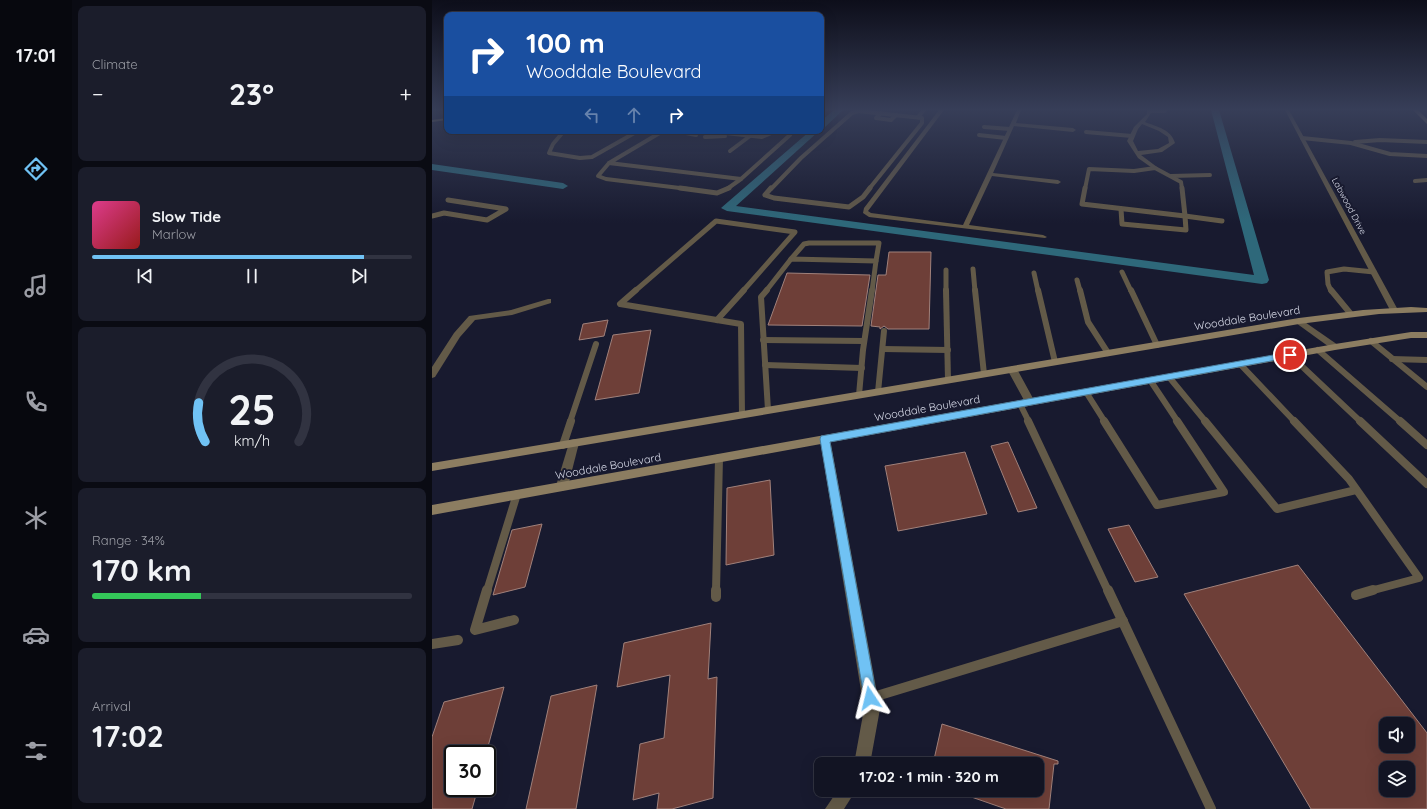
<!DOCTYPE html>
<html lang="en">
<head>
<meta charset="utf-8">
<style>
  :root { --surface:#121423; --page:#1b1d2b; --text:#f1f3f6; --muted:#9c9ea6; --line:#313341; --accent:#70c2f4 }
  body { margin:0; font-family:Quicksand,sans-serif; background:var(--page); color:var(--text); height:100vh; display:flex; flex-direction:column; font-size:15px; white-space:nowrap }
  * { box-sizing:border-box; margin:0 }
  p { font-size:13px; color:var(--muted) }
  .icon { flex:none; width:22px; height:22px; fill:none; stroke:currentColor; stroke-width:2; stroke-linecap:round; stroke-linejoin:round }
  .map { position:relative; flex:1; overflow:hidden }
  .drawer { display:flex; flex-direction:column; gap:6px; padding:6px; background:#0a0b13; width:360px }
  .drawer>* { flex:none }
  .top-card { position:absolute; left:12px; top:12px; width:380px; height:122px; border-radius:8px; box-shadow:0 4px 16px #0002,0 0 0 1px var(--line); background:#1a4fa0; color:#fff; overflow:hidden }
  .controls { position:absolute; left:947px; top:717px; display:grid; gap:8px }
  .controls a { display:grid; place-items:center; width:36px; height:36px; border-radius:8px; background:var(--surface); box-shadow:0 4px 16px #0002,0 0 0 1px var(--line); font-size:20px }
  .speed { position:absolute; left:12px; top:745px; display:flex; gap:8px; font-size:20px; font-weight:700; text-align:center }
  .speed>* { display:grid; place-content:center; width:52px; height:52px; border-radius:50%; background:var(--surface); box-shadow:0 4px 16px #0002,0 0 0 1px var(--line); line-height:1 }
  .speed .limit { border:2px solid #111; border-radius:6px; background:#fff; color:#111 }
  .pin { position:absolute; display:grid; place-items:center; width:34px; height:34px; color:#fff; margin:-17px; border:2px solid #fff; border-radius:50%; box-shadow:0 1px 4px #0007 }
  .me { position:absolute; width:44px; margin:-22px; rotate:350deg; stroke-linejoin:round; filter:drop-shadow(0 0 3px #0008) }
  .turn { display:flex; align-items:center; gap:14px; height:84px; padding:0 16px; font-size:18px }
  .turn .icon { width:52px; height:52px; stroke-width:2.5 }
  .turn b { display:block; font-size:28px; line-height:34px }
  .lanes { display:flex; align-items:center; height:38px; padding:0 16px; background:#0003; justify-content:center; gap:20px; direction:ltr }
  .lanes .off { opacity:.35 }
  .big { font-size:30px; font-weight:700; line-height:1.1 }
  .drawer .widget { flex:1; display:flex; flex-direction:column; justify-content:center; gap:6px; min-width:0; padding:0 14px; border-radius:8px; background:var(--page) }
  .drawer .dial { align-items:center; gap:0 }
  .dial svg { height:104px; overflow:visible; fill:none; stroke:var(--line); stroke-width:7; stroke-linecap:round; text-anchor:middle }
  .dial text { fill:var(--text); stroke:none }
  .song { display:flex; align-items:center; gap:12px }
  .cover { width:48px; height:48px; border-radius:6px; background:linear-gradient(135deg,hsl(330 70% 55%),hsl(0 70% 35%)) }
  .played { height:4px; border-radius:2px; background:linear-gradient(90deg,var(--accent) 85%,var(--line) 85%) }
  .keys { display:flex; justify-content:space-around; direction:ltr }
  .heat { display:flex; justify-content:space-between; align-items:center; font-size:22px; direction:ltr }
  .charge { height:6px; border-radius:3px; background:linear-gradient(90deg,#34c759 34%,var(--line) 0) }
  .trip { position:absolute; left:382px; top:757px; width:230px; height:40px; border-radius:8px; background:var(--surface); box-shadow:0 4px 16px #0002,0 0 0 1px var(--line); font-weight:700; line-height:40px; text-align:center }
  main { display:flex; flex:1; min-height:0 }
  .menu { display:flex; flex-direction:column; width:72px; justify-content:space-around; align-items:center; background:#07080e; color:var(--muted) }
  .menu .icon { width:28px; height:28px }
  .menu .current { color:var(--accent) }
  .menu b { font-size:18px; color:var(--text) }
  .map>svg:first-child { display:block }
  .lines { fill:none; stroke-linecap:round; stroke-linejoin:round }
  .canal { fill:#2e687a; fill-rule:evenodd }
  .building { fill:#6e3f38; stroke:#a0817b; fill-rule:evenodd }
  .lane-far4 { stroke:#635a48; stroke-width:4 }
  .lane-far3 { stroke:#635a48; stroke-width:5 }
  .lane-far2 { stroke:#635a48; stroke-width:6 }
  .lane-far1 { stroke:#635a48; stroke-width:8 }
  .lane { stroke:#635a48; stroke-width:10 }
  .street { fill:#635a48; fill-rule:evenodd }
  .secondary { fill:#8c7d61; fill-rule:evenodd }
  .route { fill:#70c2f4; stroke:#497e9f }
  .labels { text-anchor:middle; stroke-width:4; stroke-linejoin:round; paint-order:stroke }
  .far-street-label { font-size:9px; fill:#d8dbe9; stroke:#181a2f }
  .street-label { font-size:11px; fill:#d8dbe9; stroke:#181a2f }
</style>
</head>
<body>
<main>
<nav class="menu">
<b>17:01</b>
<svg class="icon current" aria-label="directions" viewBox="0 0 24 24"><path d="M12 3l9 9-9 9-9-9zM9 14v-3h6M13 9l2 2-2 2"/></svg>
<svg class="icon" aria-label="music" viewBox="0 0 24 24"><path d="M9 18V5l10-2v13"/><circle cx="6" cy="18" r="3"/><circle cx="16" cy="16" r="3"/></svg>
<svg class="icon" aria-label="phone" viewBox="0 0 24 24"><path d="M5 4h4l2 5-3 2q2 4 5 5l2-3 5 2v4C11 20 4 13 5 4z"/></svg>
<svg class="icon" aria-label="climate" viewBox="0 0 24 24"><path d="M12 3v18M4 7l16 10M4 17L20 7"/></svg>
<svg class="icon" aria-label="car" viewBox="0 0 24 24"><path d="M5 17H2v-5l4-1 3-4h7l3 4 3 1v5h-3M9 17h6M6 11h13"/><circle cx="7" cy="17" r="2"/><circle cx="17" cy="17" r="2"/></svg>
<svg class="icon" aria-label="filters" viewBox="0 0 24 24"><path d="M4 7h16M4 17h16"/><circle cx="9" cy="7" r="2"/><circle cx="15" cy="17" r="2"/></svg>
</nav>
<section class="drawer">
<div class="widget"><p>Climate</p>
<div class="heat"><a>−</a><b class="big">23°</b><a>+</a></div>
</div>
<div class="widget">
<div class="song"><i class="cover"></i><div><b>Slow Tide</b><p>Marlow</p></div></div>
<div class="played"></div>
<div class="keys"><svg class="icon" aria-label="previous" viewBox="0 0 24 24"><path d="M18 5L8 12l10 7zM5 5v14"/></svg><svg class="icon" aria-label="pause" viewBox="0 0 24 24"><path d="M8 5v14M16 5v14"/></svg><svg class="icon" aria-label="next" viewBox="0 0 24 24"><path d="M6 5l10 7-10 7zM19 5v14"/></svg></div>
</div>
<div class="widget dial"><svg viewBox="0 0 100 80">
<path d="M14 69A42 42 0 1 1 86 69"/>
<path d="M14 69A42 42 0 0 1 9 39" stroke="#70c2f4"/>
<text x="50" y="56" font-size="32" font-weight="700">25</text>
<text x="50" y="72" font-size="11">km/h</text>
</svg></div>
<div class="widget"><p>Range · 34%</p><b class="big">170 km</b><div class="charge"></div></div>
<div class="widget"><p>Arrival</p><b class="big">17:02</b></div>
</section>
<div class="map">
<svg width="995" height="809" viewBox="0 0 995 809">
  <rect width="100%" height="100%" fill="#181a2f"/>
  <g class="lines">
    <g class="canal">
      <path d="M402,110H411L392,128L389,129V121Z"/>
      <path d="M779,110H787L837,280L835,283L830,284L295,211L289,208L378,131H387L304,206L822,275Z"/>
      <path d="M0,164L131,183L136,186L131,189L0,170Z"/>
    </g>
  </g>
  <g class="building">
    <path d="M457,252H499L497,329H456L452,326L448,329V327L439,326L446,275H454Z"/>
    <path d="M355,273L438,275L430,326L336,325Z"/>
    <path d="M176,320L172,336L147,340L151,324Z"/>
    <path d="M219,330L207,393L163,400L181,335Z"/>
    <path d="M576,442L605,508L586,512L559,446Z"/>
    <path d="M533,452L555,514L466,531L453,466Z"/>
    <path d="M338,480L342,555L294,565L295,488Z"/>
    <path d="M110,524L93,587L61,595L80,530Z"/>
    <path d="M697,525L726,577L703,582L676,529Z"/>
    <path d="M866,565L995,733V809H879L752,594ZM954,724H976V746H954ZM954,768H976V790H954Z"/>
    <path d="M279,623L276,679L285,677L281,798L240,809H225L227,793L201,800L208,744L232,738L238,675L185,687L192,643Z"/>
    <path d="M165,685L144,809H94L119,696Z"/>
    <path d="M72,687L54,754H21V788H46L40,809H0V737L12,702Z"/>
    <path d="M510,724L626,761V764H622L617,809H574L525,792V790H605V764H501Z"/>
  </g>
  <g class="lines">
    <g class="lane-far4">
      <path d="M449,113L444,118L459,120L464,115"/>
      <path d="M486,117L492,110"/>
      <path d="M552,127L578,129"/>
      <path d="M132,131L121,144L117,153L148,158L160,157L206,131"/>
      <path d="M231,131L177,163L309,179L358,135L360,131"/>
      <path d="M254,131V133L264,135"/>
      <path d="M275,131L330,137L344,131"/>
      <path d="M654,132L700,136"/>
      <path d="M547,135L574,138"/>
      <path d="M273,137L293,136"/>
      <path d="M870,138L919,143L958,154L995,156"/>
      <path d="M923,142L948,140L995,142"/>
      <path d="M298,151L318,136"/>
      <path d="M177,163L166,176L174,179L256,189"/>
      <path d="M739,176L778,175"/>
      <path d="M983,181L995,180"/>
      <path d="M295,189L309,179"/>
      <path d="M339,189L369,158L420,113L426,111L490,118V123L437,189"/>
      <path d="M653,189L657,169L702,171L723,168L749,182L750,189"/>
    </g>
    <g class="lane-far3">
      <path d="M248,188L285,193L297,188"/>
      <path d="M339,188L333,195L342,198L417,207L431,197L438,188"/>
      <path d="M653,188L650,204L753,216"/>
      <path d="M750,188L753,216"/>
      <path d="M689,209L690,224L754,230L753,216"/>
      <path d="M0,216L12,213L55,220L74,209L16,200"/>
      <path d="M753,216L790,221"/>
      <path d="M359,259L372,244L377,243H447L444,261"/>
      <path d="M541,269L543,291"/>
      <path d="M514,270V291"/>
      <path d="M690,272L699,291"/>
      <path d="M602,273L606,291"/>
      <path d="M645,280L648,291"/>
      <path d="M203,291L284,221L363,232L311,291"/>
      <path d="M334,291L359,259L444,261L440,291"/>
      <path d="M899,291L896,284L895,272L912,269L942,272"/>
    </g>
    <g class="lane-far2">
      <path d="M204,290L188,304L309,324L310,415"/>
      <path d="M335,290L329,297L336,410"/>
      <path d="M514,290L516,380"/>
      <path d="M543,290L552,374"/>
      <path d="M606,290L623,362"/>
      <path d="M648,290L656,322L676,353"/>
      <path d="M699,290L725,345"/>
      <path d="M899,290L918,313"/>
      <path d="M285,320L312,290"/>
      <path d="M331,340L432,341"/>
      <path d="M939,341L995,387"/>
      <path d="M451,349L516,350"/>
      <path d="M886,350L969,422"/>
      <path d="M858,355L929,422"/>
      <path d="M960,359L995,360"/>
      <path d="M808,364L863,422"/>
      <path d="M333,365L430,368"/>
      <path d="M737,377L774,422"/>
      <path d="M718,380L746,422"/>
      <path d="M446,392L452,331"/>
      <path d="M654,392L673,422"/>
      <path d="M427,395L431,350L440,290"/>
      <path d="M588,404L597,422"/>
      <path d="M138,422L164,344"/>
    </g>
    <g class="lane-far1">
      <path d="M596,421L676,591"/>
      <path d="M672,421L725,505L792,492L745,421"/>
      <path d="M773,421L845,509L924,490"/>
      <path d="M862,421L917,479L987,578L938,591"/>
      <path d="M928,421L995,484"/>
      <path d="M968,421L995,445"/>
      <path d="M131,445L139,421"/>
      <path d="M55,591L85,494"/>
      <path d="M284,591L287,458"/>
    </g>
    <g class="lane">
      <path d="M55,590L43,630L82,620"/>
      <path d="M676,590L779,809"/>
      <path d="M924,595L941,590"/>
      <path d="M284,597V590"/>
      <path d="M0,644L26,640"/>
      <path d="M438,698L691,621"/>
    </g>
    <g class="street">
      <path d="M507,110H512L436,211L439,213L531,225L585,110H589L584,123L641,128L644,130L641,132L582,126L561,173L626,180L629,182L626,184L560,176L537,225L611,235L615,237L613,238L437,217L431,213L432,208Z"/>
      <path d="M715,110H736L733,113H719L713,122C725,127 739,129 743,143L730,152L709,155L725,167L726,168L723,170L706,158L695,141L702,127L715,114ZM710,124L727,131L736,137L737,143L726,149L706,151L701,141L706,129Z"/>
      <path d="M853,110H857L966,310L965,312H959L958,310Z"/>
      <path d="M116,299H119V303L80,315L43,320L28,337L3,377L0,378V367L22,333L37,316L79,310Z"/>
      <path d="M867,318L906,345L907,347L906,349H900L864,323L863,321Z"/>
      <path d="M580,366L585,369L603,402L602,405H594L593,402L575,369Z"/>
      <path d="M393,435L397,436L398,439L448,709L438,764H422L432,709L388,439L389,436Z"/>
      <path d="M142,439L146,440L147,443L136,486L134,489L130,491L126,489L124,486L137,443L138,440Z"/>
      <path d="M406,790H424L412,809H393Z"/>
    </g>
    <g class="secondary">
      <path d="M981,110H986L995,119V124Z"/>
      <path d="M15,118V120L0,122V120Z"/>
      <path d="M979,307L995,308V312L947,314L867,324L0,471V463L867,318L931,310Z"/>
      <path d="M979,332H995V338H979L903,350L0,515V505L903,344Z"/>
    </g>
  </g>
  <linearGradient id="sky" x2="0" y2="1"><stop stop-color="#0d0e1a"/><stop offset="0.49" stop-color="#373e58"/><stop offset="1" stop-color="#373e58" stop-opacity="0"/></linearGradient>
  <rect width="995" height="223" fill="url(#sky)"/>
  <path class="route" d="M858,352L862,355L861,357L398,442L445,698L443,703L438,705L433,703L388,439L389,436Z"/>
  <g class="labels">
    <g class="far-street-label">
      <text transform="translate(917 206) rotate(62)" y="3">Labwood Drive</text>
    </g>
    <g class="street-label">
      <text transform="translate(815 318) rotate(-9)" y="4">Wooddale Boulevard</text>
      <text transform="translate(495 408) rotate(-10)" y="4">Wooddale Boulevard</text>
      <text transform="translate(176 466) rotate(-10)" y="4">Wooddale Boulevard</text>
    </g>
  </g>
</svg>
<div class="controls">
<a><svg class="icon" aria-label="sound" viewBox="0 0 24 24"><path d="M4 9h4l5-4v14l-5-4H4zM17 9q2 3 0 6"/></svg></a>
<a><svg class="icon" aria-label="layers" viewBox="0 0 24 24"><path d="M12 4l9 5-9 5-9-5zM3 14l9 5 9-5"/></svg></a>
</div>
<div class="speed"><div class="limit">30</div></div>
<div class="pin" style="left:858px;top:355px;background:#d93025"><svg class="icon" aria-label="arrive" viewBox="0 0 24 24"><path d="M6 21V4h12l-3 4 3 4H6"/></svg></div>
<svg class="me" style="left:438px;top:698px" viewBox="-20 -20 40 40"><path d="M0-17L14 15 0 8-14 15z" fill="#70c2f4" stroke="#fff" stroke-width="4"/></svg>
<div class="trip">17:02 · 1 min · 320 m</div>
<div class="top-card">
<div class="turn"><svg class="icon" aria-label="right" viewBox="0 0 24 24"><path d="M7 20v-9h11M14 6l5 5-5 5"/></svg><div><b>100 m</b>Wooddale Boulevard</div></div>
<div class="lanes"><svg class="icon off" aria-label="left" viewBox="0 0 24 24"><path d="M17 20v-9H6M10 6l-5 5 5 5"/></svg><svg class="icon off" aria-label="ahead" viewBox="0 0 24 24"><path d="M12 20V5M6 11l6-6 6 6"/></svg><svg class="icon" aria-label="right" viewBox="0 0 24 24"><path d="M7 20v-9h11M14 6l5 5-5 5"/></svg></div>
</div>
</div>
</main>
</body>
</html>
